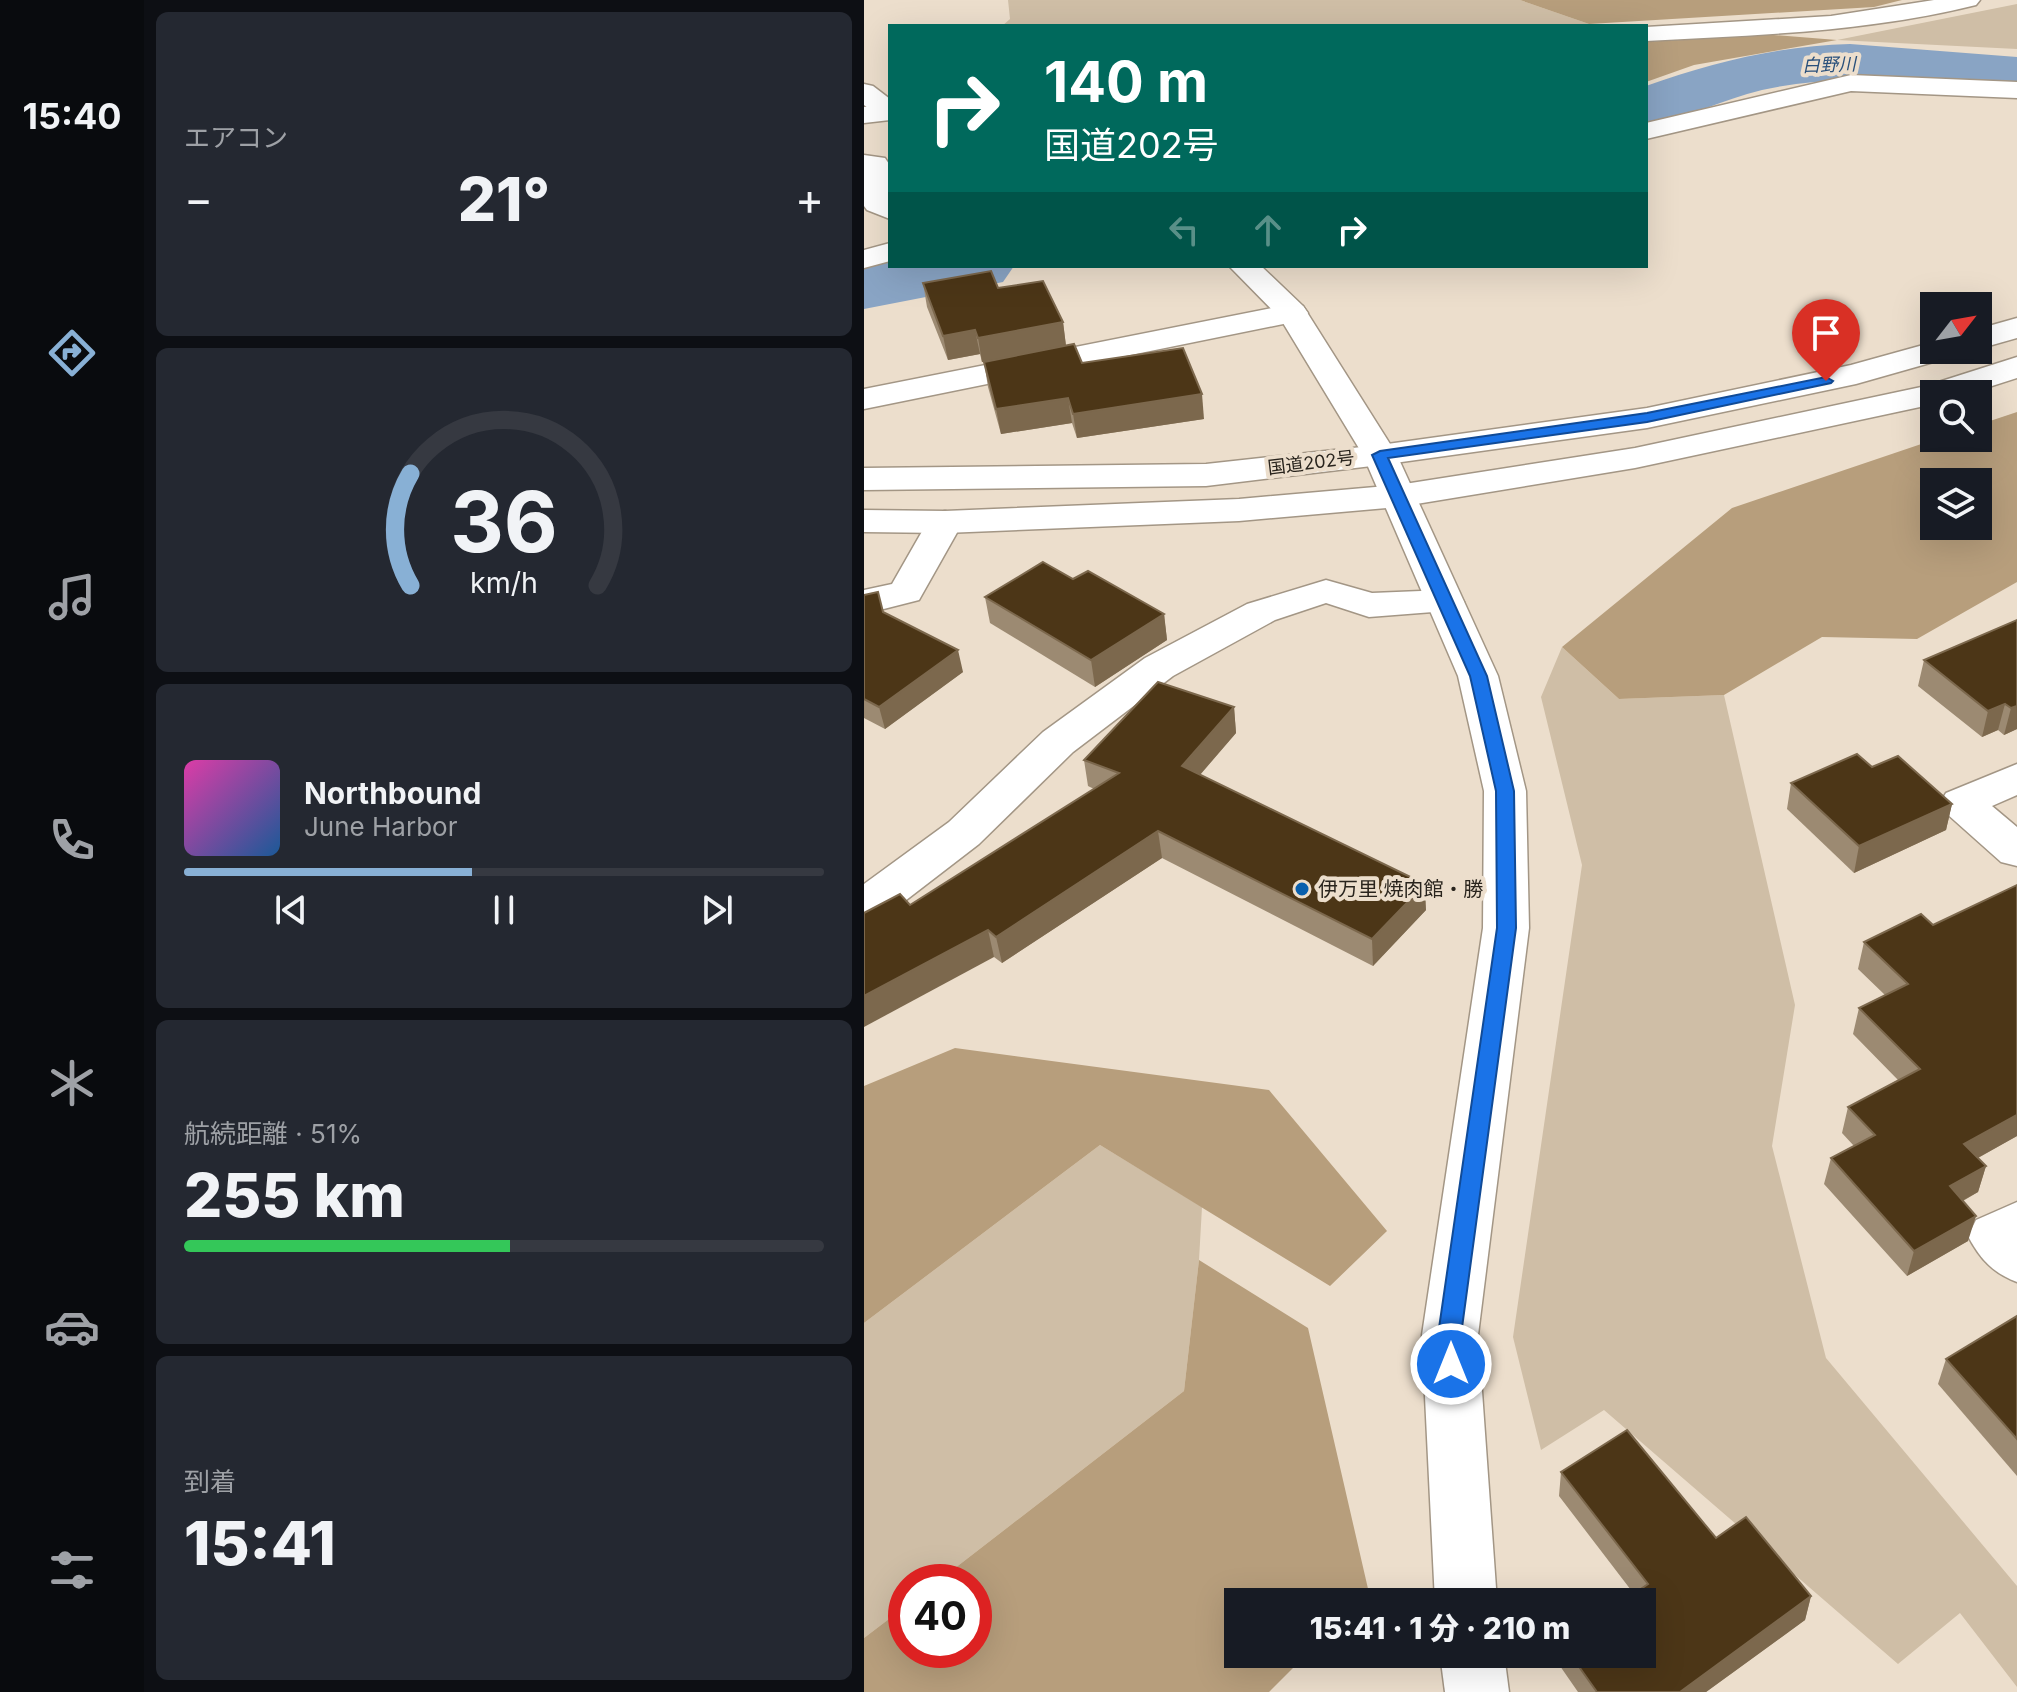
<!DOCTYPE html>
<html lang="ja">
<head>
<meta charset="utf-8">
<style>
  :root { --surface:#171b24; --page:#242831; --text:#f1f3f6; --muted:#9ea1a6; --line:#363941; --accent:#88b0d5 }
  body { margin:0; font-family:Inter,"Noto Sans JP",sans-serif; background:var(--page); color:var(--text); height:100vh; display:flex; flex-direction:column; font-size:30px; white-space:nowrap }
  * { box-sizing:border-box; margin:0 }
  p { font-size:26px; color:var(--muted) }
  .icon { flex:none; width:44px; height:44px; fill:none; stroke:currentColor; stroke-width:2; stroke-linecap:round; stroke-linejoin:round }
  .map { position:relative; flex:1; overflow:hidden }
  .drawer { display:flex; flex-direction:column; gap:12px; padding:12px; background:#0d0f14; width:720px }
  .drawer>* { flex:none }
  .top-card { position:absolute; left:24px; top:24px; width:760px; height:244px; border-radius:0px; box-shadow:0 8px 32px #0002; background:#00695c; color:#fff; overflow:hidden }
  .needle { width:52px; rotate:59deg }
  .fabs { position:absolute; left:1056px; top:292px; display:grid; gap:16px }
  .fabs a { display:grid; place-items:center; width:72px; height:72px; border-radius:0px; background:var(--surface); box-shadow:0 8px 32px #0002; font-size:40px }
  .speed { position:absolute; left:24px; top:1564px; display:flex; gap:16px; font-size:40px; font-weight:700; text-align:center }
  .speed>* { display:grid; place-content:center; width:104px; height:104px; border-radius:50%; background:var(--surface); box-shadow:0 8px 32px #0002; line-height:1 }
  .speed .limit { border:12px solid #d22; background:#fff; color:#111 }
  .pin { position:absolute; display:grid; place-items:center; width:68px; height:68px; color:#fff; margin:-82px -34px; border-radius:50% 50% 50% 0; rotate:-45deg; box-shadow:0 0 8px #0007 }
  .pin .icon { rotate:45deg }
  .me { position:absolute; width:88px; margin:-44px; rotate:0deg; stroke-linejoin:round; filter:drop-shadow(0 0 6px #0008) }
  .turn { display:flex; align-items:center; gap:28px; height:168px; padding:0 24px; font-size:36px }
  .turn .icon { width:104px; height:104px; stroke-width:2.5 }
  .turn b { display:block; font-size:56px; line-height:68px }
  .lanes { display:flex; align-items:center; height:76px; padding:0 24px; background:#0003; justify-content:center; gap:40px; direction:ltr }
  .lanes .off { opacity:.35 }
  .big { font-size:60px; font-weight:800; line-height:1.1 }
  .drawer .card { flex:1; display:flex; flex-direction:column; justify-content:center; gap:12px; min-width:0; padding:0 28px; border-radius:12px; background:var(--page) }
  .drawer .dial { align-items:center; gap:0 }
  .dial svg { height:208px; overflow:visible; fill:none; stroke:var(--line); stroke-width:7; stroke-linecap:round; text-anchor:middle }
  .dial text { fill:var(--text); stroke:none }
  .song { display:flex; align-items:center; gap:24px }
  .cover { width:96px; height:96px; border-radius:12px; background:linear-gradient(135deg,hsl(320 70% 55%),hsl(210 70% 35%)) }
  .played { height:8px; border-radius:4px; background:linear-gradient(90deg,var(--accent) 45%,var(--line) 45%) }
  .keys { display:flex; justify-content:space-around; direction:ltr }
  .heat { display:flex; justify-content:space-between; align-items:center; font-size:44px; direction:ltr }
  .charge { height:12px; border-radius:6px; background:linear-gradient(90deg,#34c759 51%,var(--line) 0) }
  .trip { position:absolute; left:360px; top:1588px; width:432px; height:80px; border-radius:0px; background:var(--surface); box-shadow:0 8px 32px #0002; font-weight:800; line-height:80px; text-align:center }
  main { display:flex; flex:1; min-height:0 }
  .dock { display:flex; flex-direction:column; width:144px; justify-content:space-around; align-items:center; background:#090b0e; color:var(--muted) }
  .dock .icon { width:56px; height:56px }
  .dock .selected { color:var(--accent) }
  .dock b { font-size:36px; color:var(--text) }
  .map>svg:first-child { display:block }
  .green { fill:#cfbea6 }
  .forest { fill:#b79e7c; fill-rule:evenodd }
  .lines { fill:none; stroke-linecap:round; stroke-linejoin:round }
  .river { fill:#89a4c4; fill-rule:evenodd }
  .street-casing { stroke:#a39685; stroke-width:3 }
  .secondary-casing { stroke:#a39685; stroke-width:3 }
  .highway-casing { stroke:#a39685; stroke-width:3 }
  .street { fill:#fff; fill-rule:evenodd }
  .secondary { fill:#fff; fill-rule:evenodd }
  .highway { fill:#fff; fill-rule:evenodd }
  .wall { fill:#9c8a72 }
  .shaded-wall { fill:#7c684d }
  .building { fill:#4c3617; stroke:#7c684d; stroke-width:2 }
  .route { fill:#1a73e8; stroke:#114b97; stroke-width:2 }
  .poi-dot { fill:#085fad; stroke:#ecdecc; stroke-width:3 }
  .labels { text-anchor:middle; stroke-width:8; stroke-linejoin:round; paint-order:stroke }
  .far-water-label { font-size:18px; font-style:italic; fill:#29507b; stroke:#ecdecc }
  .far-street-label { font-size:18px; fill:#29241d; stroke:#ecdecc }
  .poi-label { font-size:20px; fill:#29241d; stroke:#ecdecc; text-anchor:start }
</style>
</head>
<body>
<main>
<nav class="dock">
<b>15:40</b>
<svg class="icon selected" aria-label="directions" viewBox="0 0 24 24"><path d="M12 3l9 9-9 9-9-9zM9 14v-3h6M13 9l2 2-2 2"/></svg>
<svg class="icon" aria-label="music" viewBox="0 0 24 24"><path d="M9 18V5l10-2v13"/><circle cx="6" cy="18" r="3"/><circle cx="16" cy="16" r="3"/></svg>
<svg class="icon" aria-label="phone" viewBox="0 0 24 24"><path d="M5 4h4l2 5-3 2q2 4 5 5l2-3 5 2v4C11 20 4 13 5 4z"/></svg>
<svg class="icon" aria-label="climate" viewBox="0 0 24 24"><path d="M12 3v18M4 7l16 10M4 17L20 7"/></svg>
<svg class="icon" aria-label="car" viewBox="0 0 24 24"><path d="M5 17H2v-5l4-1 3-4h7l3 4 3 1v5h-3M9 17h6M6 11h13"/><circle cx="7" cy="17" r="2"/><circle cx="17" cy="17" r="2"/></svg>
<svg class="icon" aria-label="filters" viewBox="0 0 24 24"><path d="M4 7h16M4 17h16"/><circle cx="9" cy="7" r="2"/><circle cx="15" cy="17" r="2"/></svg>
</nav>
<section class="drawer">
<div class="card"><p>エアコン</p>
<div class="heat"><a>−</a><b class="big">21°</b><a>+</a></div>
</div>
<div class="card dial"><svg viewBox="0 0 100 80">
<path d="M14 69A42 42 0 1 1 86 69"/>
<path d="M14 69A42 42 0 0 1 14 26" stroke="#88b0d5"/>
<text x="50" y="56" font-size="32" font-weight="700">36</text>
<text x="50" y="72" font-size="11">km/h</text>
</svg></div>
<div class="card">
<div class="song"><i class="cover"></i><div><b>Northbound</b><p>June Harbor</p></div></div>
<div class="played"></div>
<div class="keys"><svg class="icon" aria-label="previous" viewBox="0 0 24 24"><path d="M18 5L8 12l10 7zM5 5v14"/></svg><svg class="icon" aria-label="pause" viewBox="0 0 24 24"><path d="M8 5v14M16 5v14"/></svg><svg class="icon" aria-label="next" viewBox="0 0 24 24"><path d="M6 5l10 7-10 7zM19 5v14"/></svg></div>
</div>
<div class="card"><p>航続距離 · 51%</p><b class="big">255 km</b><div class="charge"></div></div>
<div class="card"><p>到着</p><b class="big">15:41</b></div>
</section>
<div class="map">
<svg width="1153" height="1692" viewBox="0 0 1153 1692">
  <rect width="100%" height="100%" fill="#ecdecc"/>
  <g class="green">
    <path d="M144,0H656L725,24L138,26L146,19Z"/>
    <path d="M1153,4V49L973,40Z"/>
    <path d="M698,647L755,699L860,695L931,1005L908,1146L962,1358L1153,1586V1687L1096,1613L1034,1664L740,1410L677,1450L649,1337L718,865L677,697Z"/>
    <path d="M236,1145L338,1207L335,1260L320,1391L73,1582H42V1606L0,1638V1323Z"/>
  </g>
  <g class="forest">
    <path d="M656,0H1038L1010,7L725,24Z"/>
    <path d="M897,34L973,40L830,65L782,82V42Z"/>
    <path d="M1153,412V582L1053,639L958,637L860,695L755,699L698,647L868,508L1075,438H1114V425ZM1070,482H1114V526H1070Z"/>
    <path d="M91,1048L405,1090L523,1231L466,1286L236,1145L0,1323V1086Z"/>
    <path d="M335,1260L444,1328L505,1593L495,1602H374V1654H443L405,1692H0V1638L42,1606V1650H110V1582H73L320,1391Z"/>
  </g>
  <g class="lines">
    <g class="river">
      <path d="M986,44L1153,57V95C1071,86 980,71 898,90C858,100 821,118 782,128V86C849,62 915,46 986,44Z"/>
      <path d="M26,258V266H150L139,282L0,309V263Z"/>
    </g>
    <defs>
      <g id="street">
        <path d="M1070,0H1116L1112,5C1004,32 893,35 782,41V27L967,16Z"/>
        <path d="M987,75L1153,82V98L987,91L782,139V123Z"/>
        <path d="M26,104V120L0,123V107Z"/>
        <path d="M0,155L21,158L25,164L26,219L3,210L0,206Z"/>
        <path d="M26,243V261L0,268V250Z"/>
        <path d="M428,304L439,306L444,313L439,320L0,409V389Z"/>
        <path d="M81,511L94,514L99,522L55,600L0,614V590L28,584L68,514Z"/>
        <path d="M462,580L508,593L581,590L595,594L600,602L595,610L505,617L462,603L411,620L309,676L209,752L115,844L37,904L0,920V884L85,822L179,732L281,658L383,604Z"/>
        <path d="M1153,764V795L1128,806L1153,827V866L1137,862L1082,813L1076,803L1082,793Z"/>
        <path d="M1153,1202V1282C1129,1273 1116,1259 1104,1236L1112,1220Z"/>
      </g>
      <g id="secondary">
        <path d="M0,84L9,86L26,99V120L17,118L0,105Z"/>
        <path d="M365,266H397L439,306L533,455L634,676L662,791L665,928L614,1335L633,1602H571L558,1335L619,928L620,791L594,676L499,455L416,318Z"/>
        <path d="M576,1654H640L645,1692H581Z"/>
      </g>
      <g id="highway">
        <path d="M1153,318V338L1114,349V329Z"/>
        <path d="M1070,342V350H1092L1087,357L992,384L783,428L516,465L342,486L0,490V468L342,464L516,445L783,408L987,365Z"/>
        <path d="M1153,357V378L1103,394H1070V404L771,468L534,507L375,521L81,533L0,532V510L81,511L375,499L534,485L771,448L1062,386Z"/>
      </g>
    </defs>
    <use href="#street" class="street-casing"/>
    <use href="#secondary" class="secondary-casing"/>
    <use href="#highway" class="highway-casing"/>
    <use href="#street" class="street"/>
    <use href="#secondary" class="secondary"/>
    <use href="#highway" class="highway"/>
  </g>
  <g class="wall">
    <path d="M59,283L134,288L199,322L202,346L118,362L116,354L84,360L63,307Z"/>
    <path d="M120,362L218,363L340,419L213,438L208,423L137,434L124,387Z"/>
    <path d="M209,579L300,614L303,640L231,687L126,623L121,597Z"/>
    <path d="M0,595L19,613L99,672L21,729L0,718Z"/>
    <path d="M1153,620V729L1140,735L1134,730L1118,737L1054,686L1060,660Z"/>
    <path d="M370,707L372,733L336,775L562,910L509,966L298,858L138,963L130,957L46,905L230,789L224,786L220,760Z"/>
    <path d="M1008,767L1088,804L1082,830L990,873L923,809L927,783Z"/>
    <path d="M1153,885V1136L1114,1158L1122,1166L1114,1192L1099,1201L1104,1241L1043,1276L960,1184L967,1158L990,1146L978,1133L984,1107L1034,1080L989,1034L995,1008L1021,995L994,969L1000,942L1069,925Z"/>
    <path d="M1153,1316V1476L1074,1384L1082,1359Z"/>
    <path d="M697,1472L852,1538L947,1596L941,1620L842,1692H714L696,1666L697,1654H778L770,1594L695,1496Z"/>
  </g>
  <g class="shaded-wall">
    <path d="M199,322L202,346L118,362L114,338Z"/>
    <path d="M111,330L116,354L84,360L79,336Z"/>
    <path d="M338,394L340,419L213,438L209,414Z"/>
    <path d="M204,398L208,423L137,434L132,409Z"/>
    <path d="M300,614L303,640L231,687L227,660Z"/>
    <path d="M94,650L99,672L21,729L15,707Z"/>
    <path d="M1141,704L1134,730L1118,737L1124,711Z"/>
    <path d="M1153,706V729L1140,735L1147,708Z"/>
    <path d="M370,707L372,733L321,792L318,766Z"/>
    <path d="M1088,804L1082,830L990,873L995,846Z"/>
    <path d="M294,831L298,858L138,963L132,937Z"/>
    <path d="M561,884L562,910L509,966L508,939Z"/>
    <path d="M124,930L130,957L0,1027V996Z"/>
    <path d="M1153,1115V1136L1092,1170L1100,1144Z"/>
    <path d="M1122,1166L1114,1192L1078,1212L1086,1186Z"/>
    <path d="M1112,1216L1104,1241L1043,1276L1050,1251Z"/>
    <path d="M947,1596L941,1620L842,1692H816Z"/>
  </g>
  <g class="building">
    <path d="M127,271L134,288L179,281L199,322L114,338L111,330L79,336L59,283Z"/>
    <path d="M210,344L218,363L319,348L338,394L209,414L204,398L132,409L120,362Z"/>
    <path d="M179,562L209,579L224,571L300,614L227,660L121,597Z"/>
    <path d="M14,592L19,612L94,650L15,707L0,699V595Z"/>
    <path d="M1153,620V706L1147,708L1141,704L1124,711L1060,660Z"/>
    <path d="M294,682L370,707L318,766L561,884L508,939L294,831L132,937L124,930L0,996V913L36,894L46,905L255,773L220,760Z"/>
    <path d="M993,754L1008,767L1034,756L1088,804L995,846L927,783Z"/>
    <path d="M1153,885V1115L1100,1144L1122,1166L1086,1186L1112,1216L1050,1251L967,1158L1011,1135L984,1107L1056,1069L995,1008L1044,984L1000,942L1057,914L1069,925Z"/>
    <path d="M1153,1316V1439L1082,1359Z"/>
    <path d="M763,1430L852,1538L882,1517L947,1596L816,1692H733L706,1654H778V1602H758L784,1584L697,1472Z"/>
  </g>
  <path class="route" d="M962,377L969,381L967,383L783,422L524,458L623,676L650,791L652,928L597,1335L599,1364L595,1372L587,1375L579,1372L576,1364L574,1335L633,928L632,791L606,676L508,455L516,451L783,413Z"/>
  <circle class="poi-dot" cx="438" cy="889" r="8"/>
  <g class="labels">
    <g class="far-water-label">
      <text transform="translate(965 65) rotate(-2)" y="6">白野川</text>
    </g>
    <g class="far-street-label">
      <text transform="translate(447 463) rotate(-7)" y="6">国道202号</text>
    </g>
    <g class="poi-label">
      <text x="454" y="896">伊万里 焼肉館・勝</text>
    </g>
  </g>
</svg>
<div class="fabs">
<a><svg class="needle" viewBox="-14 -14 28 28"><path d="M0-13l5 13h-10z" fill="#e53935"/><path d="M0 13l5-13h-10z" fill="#9ea1a6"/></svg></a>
<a><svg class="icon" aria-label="search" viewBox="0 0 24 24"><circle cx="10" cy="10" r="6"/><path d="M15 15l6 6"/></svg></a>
<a><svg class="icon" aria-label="layers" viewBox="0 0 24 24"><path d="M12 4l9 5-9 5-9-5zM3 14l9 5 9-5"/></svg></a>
</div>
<div class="speed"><div class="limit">40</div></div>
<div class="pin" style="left:962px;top:381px;background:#d93025"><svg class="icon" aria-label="arrive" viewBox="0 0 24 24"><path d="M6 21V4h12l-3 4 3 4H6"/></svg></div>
<svg class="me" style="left:587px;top:1364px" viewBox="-20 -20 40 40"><circle r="17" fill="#1a73e8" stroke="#fff" stroke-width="3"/><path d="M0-11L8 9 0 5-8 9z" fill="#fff"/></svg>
<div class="trip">15:41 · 1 分 · 210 m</div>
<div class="top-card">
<div class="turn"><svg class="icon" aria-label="right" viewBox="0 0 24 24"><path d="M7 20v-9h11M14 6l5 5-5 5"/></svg><div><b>140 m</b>国道202号</div></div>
<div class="lanes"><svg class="icon off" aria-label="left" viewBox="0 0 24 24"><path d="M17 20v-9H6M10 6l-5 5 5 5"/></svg><svg class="icon off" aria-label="ahead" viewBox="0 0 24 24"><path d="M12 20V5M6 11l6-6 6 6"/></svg><svg class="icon" aria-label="right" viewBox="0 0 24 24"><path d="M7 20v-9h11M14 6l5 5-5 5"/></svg></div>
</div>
</div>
</main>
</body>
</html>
